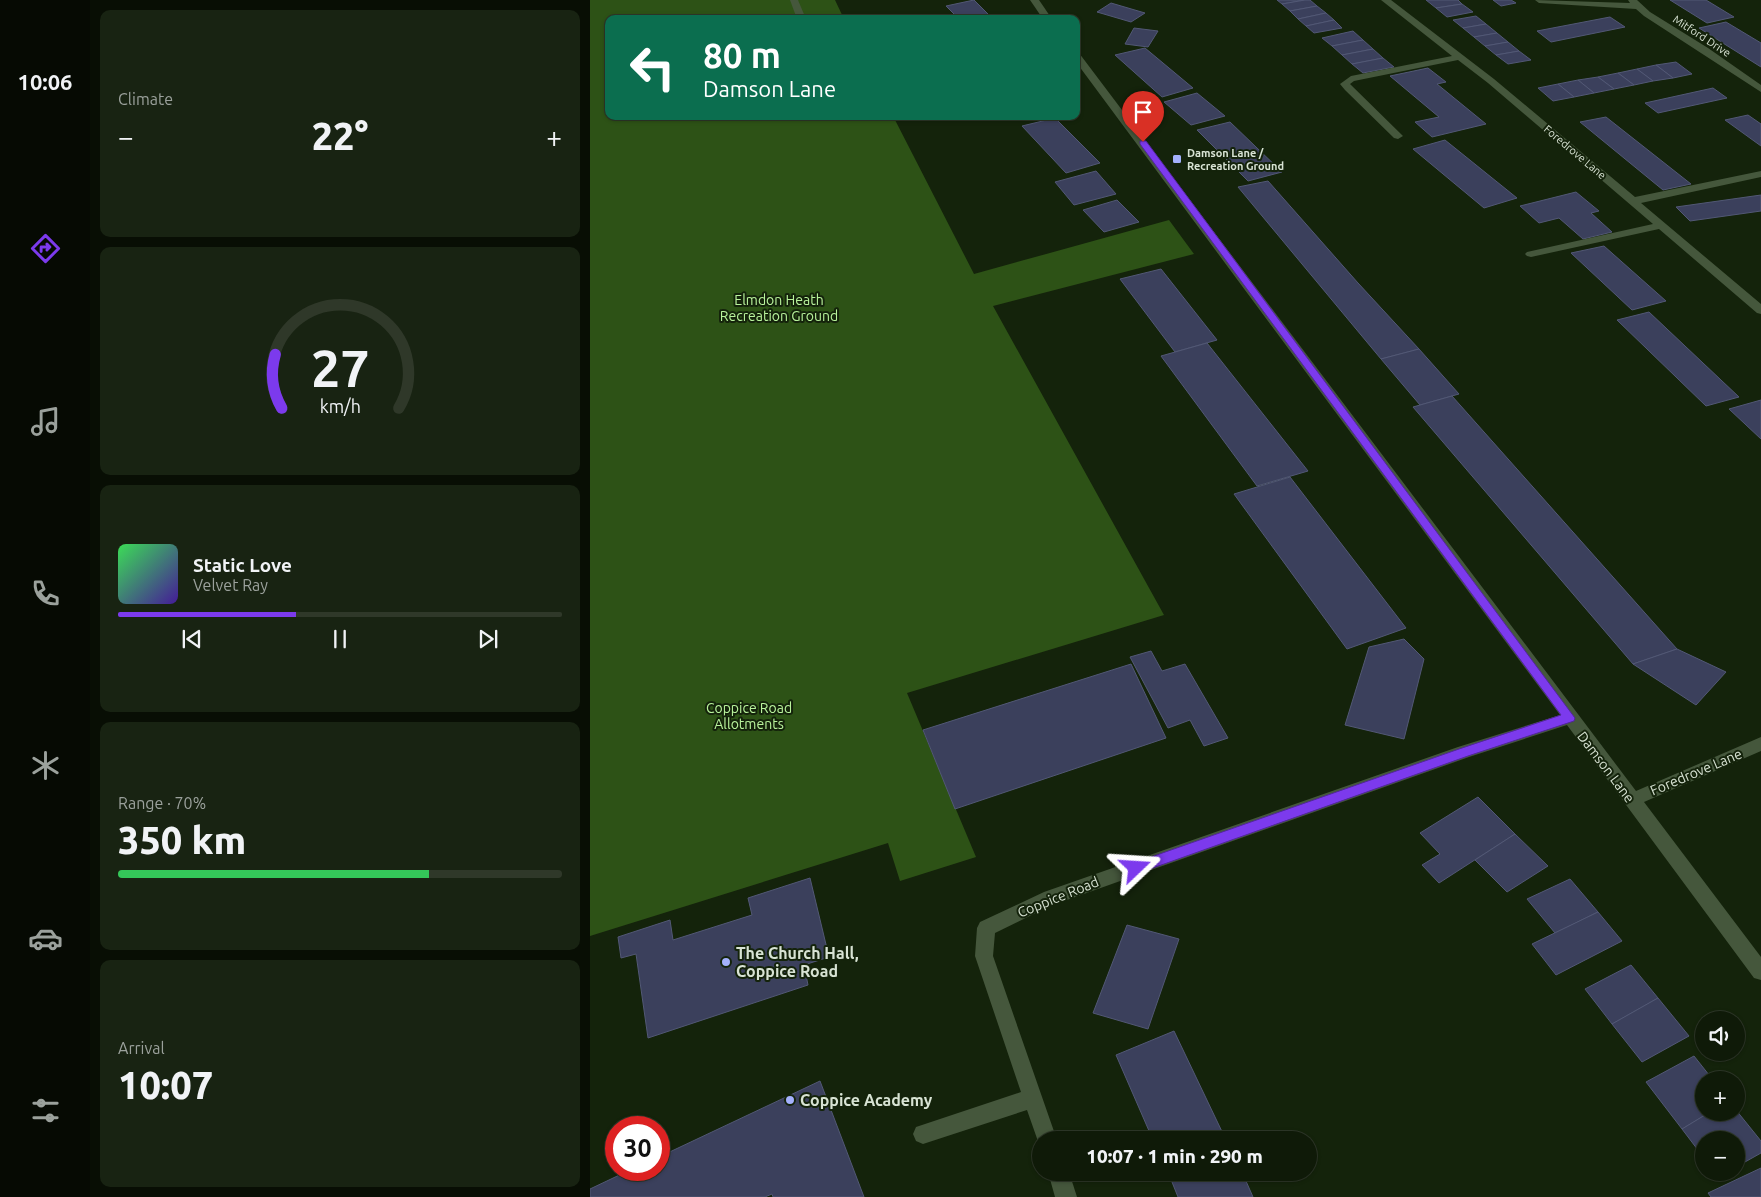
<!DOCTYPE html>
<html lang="en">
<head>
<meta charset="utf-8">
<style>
  :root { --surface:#0f1a08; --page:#182312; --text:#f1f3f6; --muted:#9ba19c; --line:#2f3829; --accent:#7c3aed }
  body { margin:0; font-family:Ubuntu,sans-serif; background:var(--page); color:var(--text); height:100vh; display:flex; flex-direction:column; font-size:19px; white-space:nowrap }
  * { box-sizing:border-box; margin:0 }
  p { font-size:16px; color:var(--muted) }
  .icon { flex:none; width:28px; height:28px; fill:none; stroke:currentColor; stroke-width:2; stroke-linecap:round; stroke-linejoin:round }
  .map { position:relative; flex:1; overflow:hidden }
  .drawer { display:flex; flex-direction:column; gap:10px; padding:10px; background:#080e04; width:500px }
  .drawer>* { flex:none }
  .top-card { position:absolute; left:15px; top:15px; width:475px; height:105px; border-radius:10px; box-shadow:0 1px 4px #0004,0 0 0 1px var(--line); background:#0b6e4f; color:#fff; overflow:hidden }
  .buttons { position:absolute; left:1105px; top:1011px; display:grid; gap:10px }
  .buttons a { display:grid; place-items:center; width:50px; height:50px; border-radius:50%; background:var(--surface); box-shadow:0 1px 4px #0004,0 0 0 1px var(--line); font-size:25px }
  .speed { position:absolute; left:15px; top:1116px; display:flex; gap:10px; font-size:25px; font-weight:700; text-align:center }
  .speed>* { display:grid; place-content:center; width:65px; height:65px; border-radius:50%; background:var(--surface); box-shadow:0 1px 4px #0004,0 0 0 1px var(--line); line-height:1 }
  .speed .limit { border:8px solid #d22; background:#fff; color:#111 }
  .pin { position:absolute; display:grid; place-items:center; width:42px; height:42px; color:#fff; margin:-51px -21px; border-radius:50% 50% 50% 0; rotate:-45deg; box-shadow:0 0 5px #0007 }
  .pin .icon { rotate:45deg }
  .me { position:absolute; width:55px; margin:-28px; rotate:70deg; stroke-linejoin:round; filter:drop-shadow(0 0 4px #0008) }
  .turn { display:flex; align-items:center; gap:18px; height:105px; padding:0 15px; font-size:22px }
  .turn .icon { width:65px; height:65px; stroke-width:2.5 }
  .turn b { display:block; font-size:35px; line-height:42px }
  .big { font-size:38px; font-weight:800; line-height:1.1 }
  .drawer .widget { flex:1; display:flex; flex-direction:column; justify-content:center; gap:8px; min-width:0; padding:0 18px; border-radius:10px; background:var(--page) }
  .drawer .dial { align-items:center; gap:0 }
  .dial svg { height:130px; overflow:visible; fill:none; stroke:var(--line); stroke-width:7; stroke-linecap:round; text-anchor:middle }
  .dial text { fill:var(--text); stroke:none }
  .song { display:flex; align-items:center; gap:15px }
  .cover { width:60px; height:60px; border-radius:8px; background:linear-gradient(135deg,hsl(130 70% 55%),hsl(260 70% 35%)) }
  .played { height:5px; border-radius:2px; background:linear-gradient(90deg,var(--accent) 40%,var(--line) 40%) }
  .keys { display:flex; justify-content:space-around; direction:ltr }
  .heat { display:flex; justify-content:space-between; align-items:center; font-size:28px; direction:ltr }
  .charge { height:8px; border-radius:4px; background:linear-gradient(90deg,#34c759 70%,var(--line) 0) }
  .trip { position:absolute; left:442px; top:1131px; width:285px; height:50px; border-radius:25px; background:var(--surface); box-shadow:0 1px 4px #0004,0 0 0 1px var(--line); font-weight:800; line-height:50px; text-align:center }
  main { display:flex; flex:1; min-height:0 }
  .tab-bar { display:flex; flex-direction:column; width:90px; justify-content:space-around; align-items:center; background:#060a03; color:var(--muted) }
  .tab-bar .icon { width:35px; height:35px }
  .tab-bar .current { color:var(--accent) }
  .tab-bar b { font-size:22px; color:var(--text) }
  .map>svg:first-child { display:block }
  .green { fill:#2d5216 }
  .building { fill:#3b405c; stroke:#525875 }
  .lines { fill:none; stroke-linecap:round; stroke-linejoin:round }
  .minor { fill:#45573c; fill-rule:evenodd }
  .route { fill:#7c3aed; stroke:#51269a }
  .poi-dot { fill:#a4b1fc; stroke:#14230b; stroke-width:2 }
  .labels { text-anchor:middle; stroke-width:4; stroke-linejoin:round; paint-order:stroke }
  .far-street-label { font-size:11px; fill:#d8e3d4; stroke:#14230b }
  .far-poi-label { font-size:11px; font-weight:bold; fill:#d8e3d4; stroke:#14230b; text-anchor:start }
  .park-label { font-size:14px; fill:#b9f39c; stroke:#14230b }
  .street-label { font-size:14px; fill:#d8e3d4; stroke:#14230b }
  .near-poi-label { font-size:16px; font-weight:bold; fill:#d8e3d4; stroke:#14230b; text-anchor:start }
</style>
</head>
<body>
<main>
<nav class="tab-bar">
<b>10:06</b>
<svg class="icon current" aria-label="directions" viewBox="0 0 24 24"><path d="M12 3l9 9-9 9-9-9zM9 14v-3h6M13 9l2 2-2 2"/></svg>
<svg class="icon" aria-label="music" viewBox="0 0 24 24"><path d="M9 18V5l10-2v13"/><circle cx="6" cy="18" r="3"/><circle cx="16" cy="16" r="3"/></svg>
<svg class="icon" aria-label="phone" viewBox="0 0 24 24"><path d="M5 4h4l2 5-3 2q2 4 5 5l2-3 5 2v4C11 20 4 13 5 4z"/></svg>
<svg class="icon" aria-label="climate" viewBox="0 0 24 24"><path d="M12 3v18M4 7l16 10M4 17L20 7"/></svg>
<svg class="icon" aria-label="car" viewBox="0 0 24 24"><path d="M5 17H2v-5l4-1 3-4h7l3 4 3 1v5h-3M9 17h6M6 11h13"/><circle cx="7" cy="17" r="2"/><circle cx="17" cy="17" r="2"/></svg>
<svg class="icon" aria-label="filters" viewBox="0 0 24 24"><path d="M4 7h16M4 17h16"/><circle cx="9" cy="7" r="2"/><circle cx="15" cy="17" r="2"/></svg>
</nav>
<section class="drawer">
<div class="widget"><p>Climate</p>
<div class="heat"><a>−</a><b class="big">22°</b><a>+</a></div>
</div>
<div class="widget dial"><svg viewBox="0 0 100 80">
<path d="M14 69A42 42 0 1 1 86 69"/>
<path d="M14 69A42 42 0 0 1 10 36" stroke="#7c3aed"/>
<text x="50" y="56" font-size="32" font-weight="700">27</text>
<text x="50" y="72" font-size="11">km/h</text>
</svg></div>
<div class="widget">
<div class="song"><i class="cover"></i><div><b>Static Love</b><p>Velvet Ray</p></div></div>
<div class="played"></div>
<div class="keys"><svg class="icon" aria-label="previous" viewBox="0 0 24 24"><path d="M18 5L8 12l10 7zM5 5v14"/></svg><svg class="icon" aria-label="pause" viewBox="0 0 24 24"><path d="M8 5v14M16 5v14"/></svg><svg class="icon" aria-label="next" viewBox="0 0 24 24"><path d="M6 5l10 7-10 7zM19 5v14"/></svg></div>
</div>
<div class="widget"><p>Range · 70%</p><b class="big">350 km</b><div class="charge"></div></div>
<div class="widget"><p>Arrival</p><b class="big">10:07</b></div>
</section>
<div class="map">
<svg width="1171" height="1197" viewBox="0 0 1171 1197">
  <rect width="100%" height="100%" fill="#14230b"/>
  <path class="green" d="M0,0H245L254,19H19V116H303L384,274L579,220L604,254L403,306L574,615L317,693L386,857L310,881L298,843L0,936Z"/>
  <g class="building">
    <path d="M384,0L399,15L382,19H369L356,6Z"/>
    <path d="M687,0H715L692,4Z"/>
    <path d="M715,0H720L727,6L700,11L692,4Z"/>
    <path d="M836,0H868L872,4L846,8Z"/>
    <path d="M903,0H921L926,3L911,6Z"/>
    <path d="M1080,0H1116L1144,17L1117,23Z"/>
    <path d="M521,3L555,13L541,22L507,12Z"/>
    <path d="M872,4L883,12L857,17L846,8Z"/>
    <path d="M727,6L736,13L708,19L700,11Z"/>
    <path d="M736,13L744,20L716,26L708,19Z"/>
    <path d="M886,16L896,24L873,28L863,20Z"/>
    <path d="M1020,17L1035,27L961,42L947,31Z"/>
    <path d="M744,20L752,28L724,33L716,26Z"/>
    <path d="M1136,22L1171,43V67L1109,28Z"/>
    <path d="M896,24L907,33L884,37L873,28Z"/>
    <path d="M544,28L568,31L558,47L535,44Z"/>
    <path d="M763,31L773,40L742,46L732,38Z"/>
    <path d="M907,33L918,42L895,46L884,37Z"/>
    <path d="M773,40L783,49L752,55L742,46Z"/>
    <path d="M918,42L929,51L906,55L895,46Z"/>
    <path d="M555,48L603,88L572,97L525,55Z"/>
    <path d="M783,49L793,58L762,64L752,55Z"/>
    <path d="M929,51L941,60L918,64L906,55Z"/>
    <path d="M793,58L804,67L773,73L762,64Z"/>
    <path d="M1086,62L1102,74L1083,78L1066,65Z"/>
    <path d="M1066,65L1083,78L1063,81L1047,69Z"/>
    <path d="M838,68L856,82L847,84L896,124L842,137L825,122L849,117L800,76Z"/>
    <path d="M1047,69L1063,81L1044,85L1028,73Z"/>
    <path d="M1028,73L1044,85L1024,89L1008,77Z"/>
    <path d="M1008,77L1024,89L1004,93L988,80Z"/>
    <path d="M988,80L1004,93L984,97L968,84Z"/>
    <path d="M968,84L984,97L963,101L948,88Z"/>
    <path d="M1123,88L1137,98L1068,113L1055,103Z"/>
    <path d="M607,93L635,116L601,125L574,102Z"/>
    <path d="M1158,115L1171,124V146L1135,120Z"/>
    <path d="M1016,117L1101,184L1073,190L990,122Z"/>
    <path d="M465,118L510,163L476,173L432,126Z"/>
    <path d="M640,122L692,172L658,181L607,130Z"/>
    <path d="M855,140L927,198L894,208L823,149Z"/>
    <path d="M506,171L526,194L484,205L465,182Z"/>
    <path d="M678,181L768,283L829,349L791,359L648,187Z"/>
    <path d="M986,192L1009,211L1001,213L1022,232L993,239L969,218L949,223L930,206Z"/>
    <path d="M1171,195V211L1100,221L1086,207Z"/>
    <path d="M527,200L549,222L514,232L493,210Z"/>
    <path d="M1014,246L1076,301L1042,310L981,253Z"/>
    <path d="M571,269L627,340L585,352L530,279Z"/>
    <path d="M1059,312L1149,397L1116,406L1027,320Z"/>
    <path d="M617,343L718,471L667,486L571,356Z"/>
    <path d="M829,349L869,394L830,405L791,359Z"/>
    <path d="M862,396L1087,649L1043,664L823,407Z"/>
    <path d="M1171,400V439L1139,409Z"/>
    <path d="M700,477L816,628L757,649L644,494Z"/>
    <path d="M814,639L834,659L814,739L755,725L779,647Z"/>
    <path d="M1087,649L1136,672L1106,705L1043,664Z"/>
    <path d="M561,651L572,671L595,664L638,738L614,746L600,720L578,728L540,657Z"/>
    <path d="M541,664L576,738L365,809L333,730Z"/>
    <path d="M888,797L925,834L849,883L832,865L850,854L830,833Z"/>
    <path d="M925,834L958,866L917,892L885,860Z"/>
    <path d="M220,878L239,957L214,965L218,985L58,1038L46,954L31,958L28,937L80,920L83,940L162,915L158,898Z"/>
    <path d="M980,879L1008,912L965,933L937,899Z"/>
    <path d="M1008,912L1032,941L966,975L942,944Z"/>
    <path d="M537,925L589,939L558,1029L503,1013Z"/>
    <path d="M1041,965L1068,998L1022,1024L995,989Z"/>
    <path d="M1068,998L1099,1036L1052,1062L1022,1024Z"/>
    <path d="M584,1031L636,1140H563L526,1055Z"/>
    <path d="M1104,1056L1123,1080H1114V1112H1120L1092,1129L1056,1082Z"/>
    <path d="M230,1081L274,1197H183L182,1194L175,1197H0V1189L40,1170H69V1157Z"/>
    <path d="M1146,1110L1171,1141V1153L1146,1167V1140H1114V1158L1092,1129L1120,1112H1146Z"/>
    <path d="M1171,1168V1197H1121L1118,1193Z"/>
    <path d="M578,1172H652L663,1197H588Z"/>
  </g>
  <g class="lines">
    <g class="minor">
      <path d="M200,0H208L216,19H207Z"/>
      <path d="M440,0H449L462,19H453Z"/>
      <path d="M791,0H801L904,79L1045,197L1171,171V177L1051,203L1171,304V314L1167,313L1069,229L941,257L937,256L935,254L937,252L1063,224L898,83L868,60L764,81L760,84L813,136L808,139L804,138L755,90L750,84L761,76L862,56Z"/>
      <path d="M945,0L1040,3L1038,0H1047L1060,12L1118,48L1171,85V92L1054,16L1046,9L949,3Z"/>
      <path d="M486,52L489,53L1046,791L1171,737V751L1054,802L1171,957V980L1164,978L977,725L879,757L460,906L405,933L403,956L467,1140H451V1148L450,1147L437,1110L333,1144L326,1141L323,1134L326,1127L431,1092L385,956L387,928L390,922L454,892L868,747L970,715L486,62Z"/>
      <path d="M458,1172H479L487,1197H465Z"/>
    </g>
  </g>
  <path class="route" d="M550,141H556L985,718L984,721L878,756L546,874L541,872L539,868L541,864L869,749L971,715L550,144Z"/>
  <g class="poi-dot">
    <rect x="582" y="154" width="10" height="10" rx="2.5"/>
    <circle cx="136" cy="962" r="5"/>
    <circle cx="200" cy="1100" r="5"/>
  </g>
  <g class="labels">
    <g class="far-street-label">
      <text transform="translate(1112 36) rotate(33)" y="4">Mitford Drive</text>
      <text transform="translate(985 152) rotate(40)" y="4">Foredrove Lane</text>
    </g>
    <g class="far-poi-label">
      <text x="597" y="157">Damson Lane /<tspan x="597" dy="13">Recreation Ground</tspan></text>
    </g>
    <g class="park-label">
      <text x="189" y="305">Elmdon Heath<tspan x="189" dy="16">Recreation Ground</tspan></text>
      <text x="159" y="713">Coppice Road<tspan x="159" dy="16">Allotments</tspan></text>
    </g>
    <g class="street-label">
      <text transform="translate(1016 767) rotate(53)" y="5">Damson Lane</text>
      <text transform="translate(1106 772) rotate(-23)" y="5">Foredrove Lane</text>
      <text transform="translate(468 897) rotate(-22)" y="5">Coppice Road</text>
    </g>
    <g class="near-poi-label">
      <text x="146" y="959">The Church Hall,<tspan x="146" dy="18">Coppice Road</tspan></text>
      <text x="210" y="1106">Coppice Academy</text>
    </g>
  </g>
</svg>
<div class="buttons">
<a><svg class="icon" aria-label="sound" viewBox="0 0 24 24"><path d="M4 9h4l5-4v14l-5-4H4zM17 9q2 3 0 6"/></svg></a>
<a>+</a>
<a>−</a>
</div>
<div class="speed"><div class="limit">30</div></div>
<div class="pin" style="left:553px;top:142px;background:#d93025"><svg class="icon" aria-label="arrive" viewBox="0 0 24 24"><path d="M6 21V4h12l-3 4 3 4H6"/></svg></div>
<svg class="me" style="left:546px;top:868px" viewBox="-20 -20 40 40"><path d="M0-17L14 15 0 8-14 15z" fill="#7c3aed" stroke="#fff" stroke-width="4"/></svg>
<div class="trip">10:07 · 1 min · 290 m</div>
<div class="top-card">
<div class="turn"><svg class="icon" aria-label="left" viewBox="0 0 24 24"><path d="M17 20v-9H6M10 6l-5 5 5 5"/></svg><div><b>80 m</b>Damson Lane</div></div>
</div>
</div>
</main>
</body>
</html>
